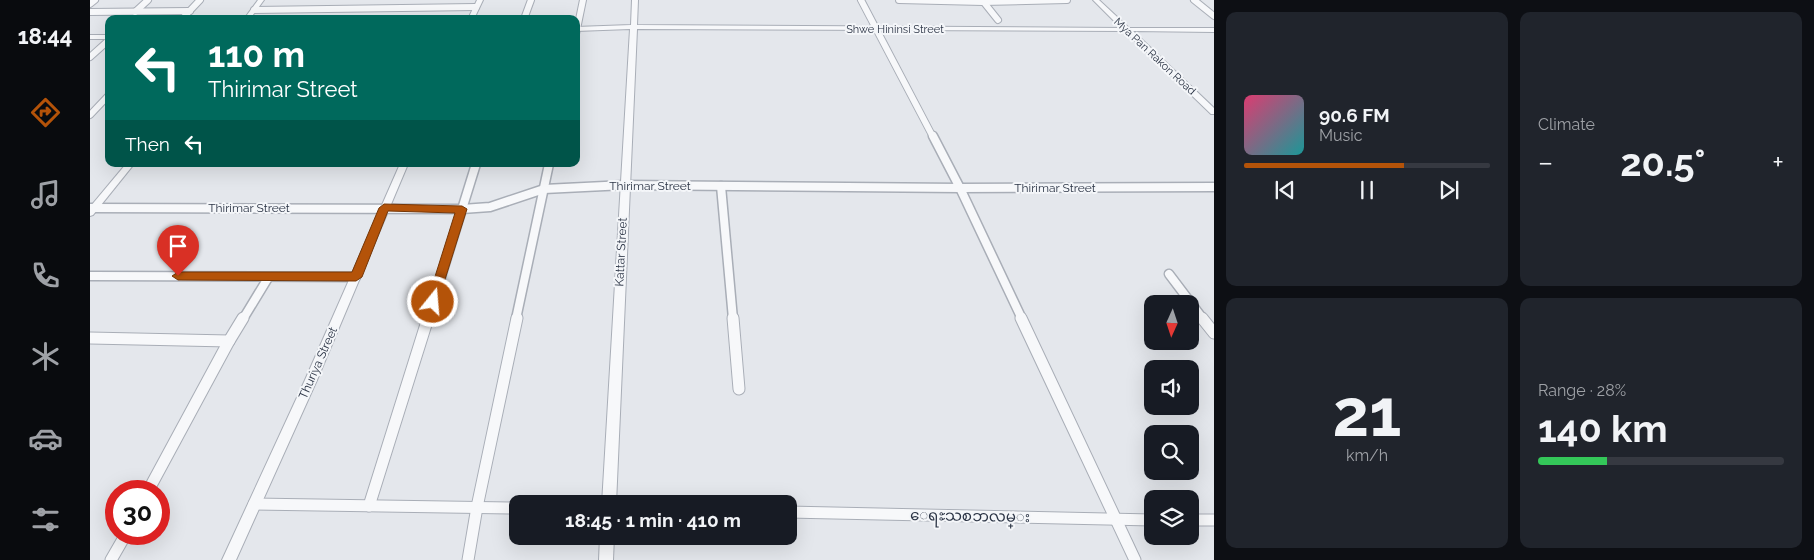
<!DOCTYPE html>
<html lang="en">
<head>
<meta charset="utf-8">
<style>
  :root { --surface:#171b24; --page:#20242c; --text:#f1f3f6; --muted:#9ea1a6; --line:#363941; --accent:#b45309 }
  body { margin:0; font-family:Raleway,"Noto Sans Myanmar",sans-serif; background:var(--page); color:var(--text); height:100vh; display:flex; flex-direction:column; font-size:19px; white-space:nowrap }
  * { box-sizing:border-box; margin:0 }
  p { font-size:16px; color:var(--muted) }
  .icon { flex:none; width:28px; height:28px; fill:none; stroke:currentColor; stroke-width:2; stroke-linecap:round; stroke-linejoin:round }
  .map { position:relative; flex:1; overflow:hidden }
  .side { display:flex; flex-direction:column; gap:12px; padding:12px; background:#0d0f14; width:600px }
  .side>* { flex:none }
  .banner { position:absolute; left:15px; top:15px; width:475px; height:152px; border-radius:10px; box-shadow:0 5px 20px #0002; background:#00695c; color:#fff; overflow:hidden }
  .needle { width:32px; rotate:183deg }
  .fabs { position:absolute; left:1054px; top:295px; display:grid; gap:10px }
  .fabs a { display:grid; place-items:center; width:55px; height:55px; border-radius:10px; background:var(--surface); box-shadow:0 5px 20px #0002; font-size:25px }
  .speed { position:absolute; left:15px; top:480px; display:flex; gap:10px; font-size:25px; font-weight:700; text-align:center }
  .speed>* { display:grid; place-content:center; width:65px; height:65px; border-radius:50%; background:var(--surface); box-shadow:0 5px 20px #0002; line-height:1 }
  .speed .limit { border:8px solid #d22; background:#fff; color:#111 }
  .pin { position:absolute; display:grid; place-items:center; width:42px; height:42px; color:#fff; margin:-51px -21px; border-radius:50% 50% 50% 0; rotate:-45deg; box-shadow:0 0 5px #0007 }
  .pin .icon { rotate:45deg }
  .me { position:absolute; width:55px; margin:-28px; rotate:17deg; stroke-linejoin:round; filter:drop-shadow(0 0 4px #0008) }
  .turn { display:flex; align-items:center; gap:18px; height:105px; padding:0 20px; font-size:22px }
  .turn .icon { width:65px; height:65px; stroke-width:2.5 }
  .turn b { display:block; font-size:35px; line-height:42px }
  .then { display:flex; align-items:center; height:48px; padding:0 20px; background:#0003; gap:10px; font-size:19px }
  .big { font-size:38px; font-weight:700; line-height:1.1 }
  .side .widget { flex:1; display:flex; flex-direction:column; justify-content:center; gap:8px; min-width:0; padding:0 18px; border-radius:10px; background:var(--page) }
  .side .dial { align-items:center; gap:0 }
  .dial b { font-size:65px; line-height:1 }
  .song { display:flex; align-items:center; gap:15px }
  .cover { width:60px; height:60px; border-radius:8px; background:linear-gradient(135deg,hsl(340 70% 55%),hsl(180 70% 35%)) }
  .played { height:5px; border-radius:2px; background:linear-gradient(90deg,var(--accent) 65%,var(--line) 65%) }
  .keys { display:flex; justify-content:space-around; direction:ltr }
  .heat { display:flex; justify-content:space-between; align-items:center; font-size:28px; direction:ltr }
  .charge { height:8px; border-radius:4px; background:linear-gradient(90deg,#34c759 28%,var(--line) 0) }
  .side .tiles { flex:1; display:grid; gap:12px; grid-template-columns:repeat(2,1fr) }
  .trip { position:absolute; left:419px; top:495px; width:288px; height:50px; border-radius:10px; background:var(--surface); box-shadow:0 5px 20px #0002; font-weight:700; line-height:50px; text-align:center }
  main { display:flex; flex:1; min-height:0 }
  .menu { display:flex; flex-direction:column; width:90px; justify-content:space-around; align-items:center; background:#090b0e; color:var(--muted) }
  .menu .icon { width:35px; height:35px }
  .menu .on { color:var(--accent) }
  .menu b { font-size:22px; color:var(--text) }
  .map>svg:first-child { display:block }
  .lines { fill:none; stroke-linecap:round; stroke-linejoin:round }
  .minor-far2-casing { stroke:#a9aeb7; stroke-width:8 }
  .minor-far1-casing { stroke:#a9aeb7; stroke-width:11 }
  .minor-casing { stroke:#a9aeb7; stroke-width:13 }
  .tertiary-casing { stroke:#a9aeb7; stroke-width:2 }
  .minor-far2 { stroke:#f7f8fa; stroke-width:6 }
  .minor-far1 { stroke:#f7f8fa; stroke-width:8 }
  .minor { stroke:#f7f8fa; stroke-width:11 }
  .tertiary { fill:#f7f8fa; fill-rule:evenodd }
  .route { fill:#b45309; stroke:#753606 }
  .labels { text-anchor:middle; stroke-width:4; stroke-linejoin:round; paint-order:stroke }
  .far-street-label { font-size:11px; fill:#2b3445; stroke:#f4f6f9 }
  .street-label { font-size:12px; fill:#2b3445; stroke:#f4f6f9 }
  .near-street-label { font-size:15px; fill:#2b3445; stroke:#f4f6f9 }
</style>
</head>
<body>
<main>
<nav class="menu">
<b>18:44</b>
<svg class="icon on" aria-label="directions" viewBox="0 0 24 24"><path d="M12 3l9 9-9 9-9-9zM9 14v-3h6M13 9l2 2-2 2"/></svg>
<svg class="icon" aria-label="music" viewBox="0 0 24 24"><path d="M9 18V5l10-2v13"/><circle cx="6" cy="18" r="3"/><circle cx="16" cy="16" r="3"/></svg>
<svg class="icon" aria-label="phone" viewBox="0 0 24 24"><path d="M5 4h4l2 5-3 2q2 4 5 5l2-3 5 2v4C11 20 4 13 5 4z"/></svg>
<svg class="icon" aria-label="climate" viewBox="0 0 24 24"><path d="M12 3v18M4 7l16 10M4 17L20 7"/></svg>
<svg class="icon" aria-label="car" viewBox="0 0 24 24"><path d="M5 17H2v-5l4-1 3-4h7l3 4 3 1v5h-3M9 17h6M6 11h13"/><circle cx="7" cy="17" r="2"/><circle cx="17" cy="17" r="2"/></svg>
<svg class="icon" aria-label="filters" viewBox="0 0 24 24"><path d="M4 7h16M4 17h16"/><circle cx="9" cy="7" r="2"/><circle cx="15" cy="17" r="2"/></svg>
</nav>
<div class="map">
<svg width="1124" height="560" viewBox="0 0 1124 560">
  <rect width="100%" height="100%" fill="#e4e7ec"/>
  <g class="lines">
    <defs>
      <g id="minor-far2">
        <path d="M771,0L843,137"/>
        <path d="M809,0L893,2L977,0"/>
        <path d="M892,0L908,20"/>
        <path d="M1104,0L1124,16"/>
        <path d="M0,4L5,0"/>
        <path d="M164,10L386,7"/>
        <path d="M0,12L100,11"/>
        <path d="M45,12L58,0"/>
        <path d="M92,19L110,0"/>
        <path d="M434,19L441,0"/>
        <path d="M486,34L493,0"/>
        <path d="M0,57L19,40"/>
        <path d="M0,115L19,95"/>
      </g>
      <g id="minor-far1">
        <path d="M843,136L870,188L932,319"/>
        <path d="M631,186L643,319"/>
        <path d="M0,208L372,209L400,207L454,189L535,185L870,188L1124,187"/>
        <path d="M1079,274L1113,319"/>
        <path d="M0,276L266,277"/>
        <path d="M153,319L178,278"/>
        <path d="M338,319L386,164"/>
        <path d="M426,319L459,164"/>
      </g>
      <g id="minor">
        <path d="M643,318L649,389"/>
        <path d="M931,318L1045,560"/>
        <path d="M1112,318L1124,333"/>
        <path d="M0,338L139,341L153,318"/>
        <path d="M58,491L139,341"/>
        <path d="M164,504L428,508"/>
        <path d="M279,506L338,318"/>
        <path d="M698,512L1062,520"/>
        <path d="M1100,520H1124"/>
        <path d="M21,560L36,534"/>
        <path d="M378,560L387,507L427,318"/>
      </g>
      <g id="tertiary">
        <path d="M168,0H174L160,19H154Z"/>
        <path d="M387,0H393L384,19H378Z"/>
        <path d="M542,0H548L547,25L1031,28L1003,0H1009L1039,28H1124V32L1043,31L1124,108V114H1121L1035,31L547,29L526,504H512L540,29L486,31V27L541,25Z"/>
        <rect x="0" y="35" width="19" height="4"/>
        <path d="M36,164H44L3,215L0,216V207Z"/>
        <path d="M310,164H318L227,380L146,560H132L215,380Z"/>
        <path d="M510,536H524L523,560H509Z"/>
      </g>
    </defs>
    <use href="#minor-far2" class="minor-far2-casing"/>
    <use href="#minor-far1" class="minor-far1-casing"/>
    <use href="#minor" class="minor-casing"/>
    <use href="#tertiary" class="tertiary-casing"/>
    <use href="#minor-far2" class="minor-far2"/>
    <use href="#minor-far1" class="minor-far1"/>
    <use href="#minor" class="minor"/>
    <use href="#tertiary" class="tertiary"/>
  </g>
  <path class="route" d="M294,204L372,206L377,209L347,305H339L337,302L365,213L298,211L272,277L266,281L88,280L82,276L88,272H262L289,208Z"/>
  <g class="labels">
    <g class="far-street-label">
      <text x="805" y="33">Shwe Hininsi Street</text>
      <text transform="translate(1065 56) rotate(43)" y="4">Mya Pan Rakon Road</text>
    </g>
    <g class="street-label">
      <text x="560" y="190">Thirimar Street</text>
      <text x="965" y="192">Thirimar Street</text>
      <text x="159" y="212">Thirimar Street</text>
      <text transform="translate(531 252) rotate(-87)" y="4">Kattar Street</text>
      <text transform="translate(228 363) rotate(-66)" y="4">Thuriya Street</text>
    </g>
    <g class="near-street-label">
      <text transform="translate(880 516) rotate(1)" y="5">ေရႊသစၥာလမ္း</text>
    </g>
  </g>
</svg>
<div class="fabs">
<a><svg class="needle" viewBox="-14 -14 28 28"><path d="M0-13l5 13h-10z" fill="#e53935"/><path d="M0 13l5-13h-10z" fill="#9ea1a6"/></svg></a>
<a><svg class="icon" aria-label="sound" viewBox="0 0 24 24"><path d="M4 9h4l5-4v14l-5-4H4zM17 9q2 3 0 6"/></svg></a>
<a><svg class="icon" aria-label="search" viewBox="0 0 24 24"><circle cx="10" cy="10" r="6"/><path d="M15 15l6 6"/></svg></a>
<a><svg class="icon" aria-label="layers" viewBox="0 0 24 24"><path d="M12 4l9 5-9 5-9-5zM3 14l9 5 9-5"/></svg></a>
</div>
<div class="speed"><div class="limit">30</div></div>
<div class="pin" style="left:88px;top:276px;background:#d93025"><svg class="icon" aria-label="arrive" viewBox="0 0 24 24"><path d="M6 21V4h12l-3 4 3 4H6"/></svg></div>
<svg class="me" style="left:343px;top:302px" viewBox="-20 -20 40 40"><circle r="17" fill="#b45309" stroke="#fff" stroke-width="3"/><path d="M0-11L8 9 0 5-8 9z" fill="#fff"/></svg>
<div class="trip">18:45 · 1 min · 410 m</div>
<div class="banner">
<div class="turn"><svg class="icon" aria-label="left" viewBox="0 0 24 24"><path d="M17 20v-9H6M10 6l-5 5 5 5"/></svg><div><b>110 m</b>Thirimar Street</div></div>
<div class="then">Then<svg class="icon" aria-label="left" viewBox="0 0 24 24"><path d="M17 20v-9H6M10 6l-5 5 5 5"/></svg></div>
</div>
</div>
<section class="side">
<div class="tiles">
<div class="widget">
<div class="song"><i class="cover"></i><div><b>90.6 FM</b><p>Music</p></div></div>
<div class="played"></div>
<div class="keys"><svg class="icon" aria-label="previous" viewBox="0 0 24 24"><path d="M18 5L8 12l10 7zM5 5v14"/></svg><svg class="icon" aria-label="pause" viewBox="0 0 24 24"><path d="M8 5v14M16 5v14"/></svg><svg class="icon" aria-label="next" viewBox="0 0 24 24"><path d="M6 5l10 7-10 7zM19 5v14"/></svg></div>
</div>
<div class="widget"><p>Climate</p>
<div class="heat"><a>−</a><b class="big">20.5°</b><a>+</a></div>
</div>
<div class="widget dial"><b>21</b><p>km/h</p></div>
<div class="widget"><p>Range · 28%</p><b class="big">140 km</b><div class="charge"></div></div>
</div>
</section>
</main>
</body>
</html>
